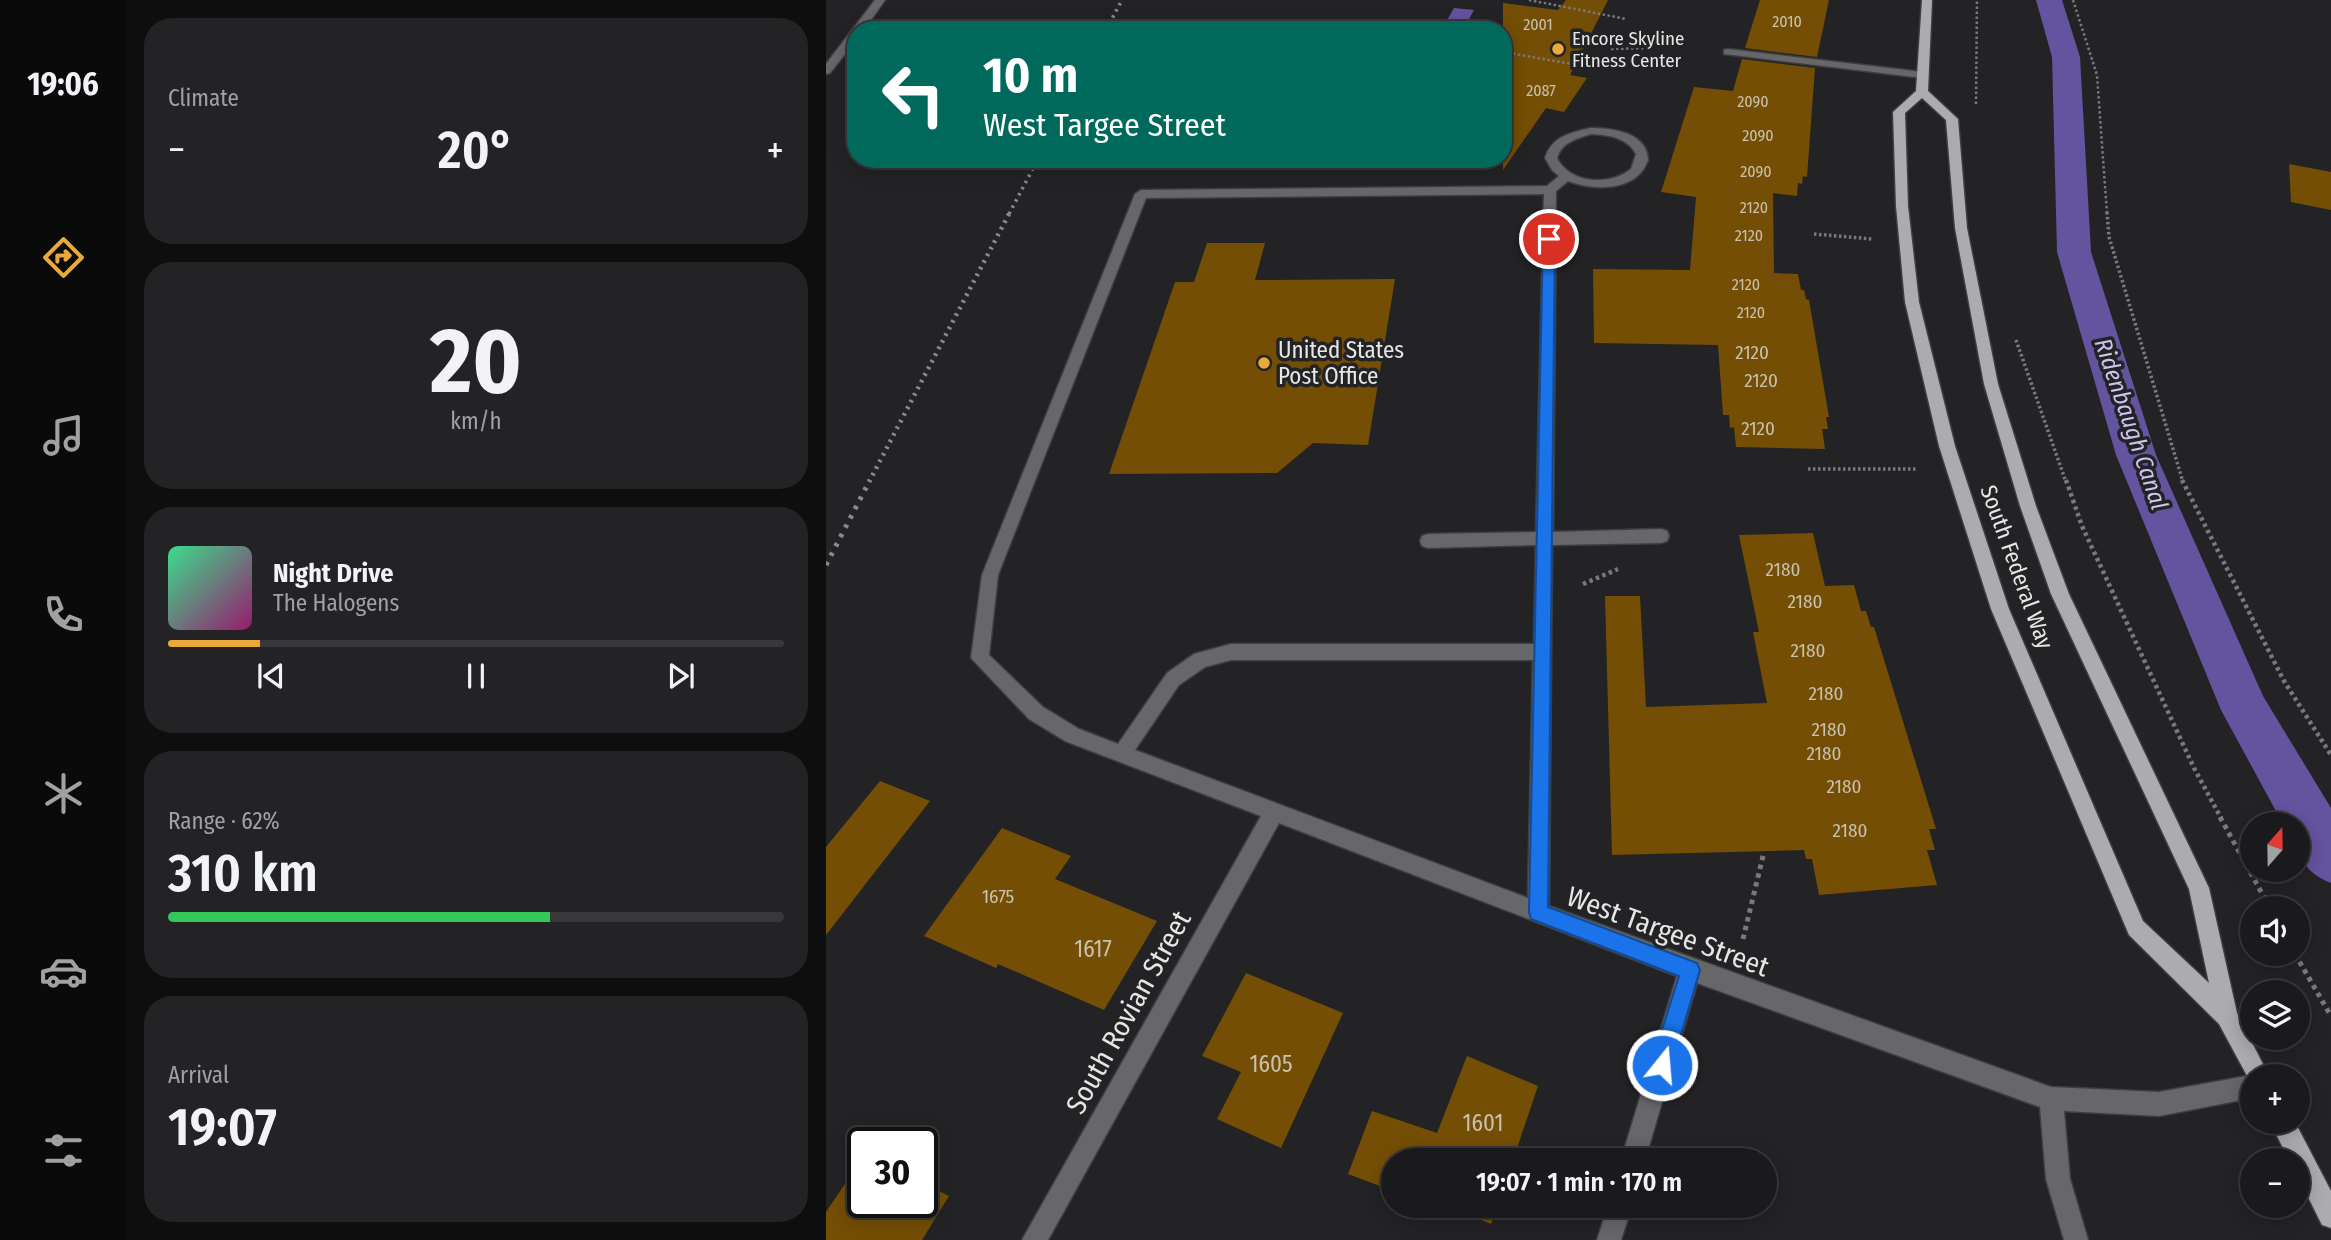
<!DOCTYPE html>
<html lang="en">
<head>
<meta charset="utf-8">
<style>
  :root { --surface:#1a1a1c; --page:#232325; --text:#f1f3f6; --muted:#9fa1a3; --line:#38383b; --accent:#eba93a }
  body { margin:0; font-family:"Fira Sans Condensed",sans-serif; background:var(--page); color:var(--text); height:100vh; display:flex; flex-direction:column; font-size:26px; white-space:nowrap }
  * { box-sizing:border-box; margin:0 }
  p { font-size:23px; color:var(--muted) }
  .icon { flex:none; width:38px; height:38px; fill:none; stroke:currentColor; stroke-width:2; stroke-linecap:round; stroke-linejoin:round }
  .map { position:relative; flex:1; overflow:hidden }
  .details { display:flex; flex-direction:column; gap:18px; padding:18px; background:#0e0e0f; width:700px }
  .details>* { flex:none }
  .guide { position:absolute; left:21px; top:21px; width:665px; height:147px; border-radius:28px; box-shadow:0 4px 18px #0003,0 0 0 2px var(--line); background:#00695c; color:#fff; overflow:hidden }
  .needle { width:46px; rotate:20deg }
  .tools { position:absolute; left:1414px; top:812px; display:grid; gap:14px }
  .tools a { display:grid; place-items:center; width:70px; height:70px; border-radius:50%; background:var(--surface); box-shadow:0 4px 18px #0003,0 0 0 2px var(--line); font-size:35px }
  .speed { position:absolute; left:21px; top:1127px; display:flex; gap:14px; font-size:35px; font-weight:700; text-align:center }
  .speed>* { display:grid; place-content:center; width:91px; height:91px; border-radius:50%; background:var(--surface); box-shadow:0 4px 18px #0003,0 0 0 2px var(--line); line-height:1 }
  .speed .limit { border:4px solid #111; border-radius:10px; background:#fff; color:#111 }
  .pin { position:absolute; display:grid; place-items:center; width:60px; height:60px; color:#fff; margin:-30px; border:4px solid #fff; border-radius:50%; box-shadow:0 2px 7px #0007 }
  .me { position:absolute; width:77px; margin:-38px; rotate:17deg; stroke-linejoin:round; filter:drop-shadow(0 0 5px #0008) }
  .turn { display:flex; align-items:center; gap:24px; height:147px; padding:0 21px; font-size:32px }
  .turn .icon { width:91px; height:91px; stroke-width:2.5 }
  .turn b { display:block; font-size:49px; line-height:60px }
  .big { font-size:52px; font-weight:600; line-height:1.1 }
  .details .card { flex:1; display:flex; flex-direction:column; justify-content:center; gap:10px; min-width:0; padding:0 24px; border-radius:28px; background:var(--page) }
  .details .dial { align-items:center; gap:0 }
  .dial b { font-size:91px; line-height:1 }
  .song { display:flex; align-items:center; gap:21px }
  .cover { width:84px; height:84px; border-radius:10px; background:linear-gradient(135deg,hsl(150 70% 55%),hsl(320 70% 35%)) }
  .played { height:7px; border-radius:4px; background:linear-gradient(90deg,var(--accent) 15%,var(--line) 15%) }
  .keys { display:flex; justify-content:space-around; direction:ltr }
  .heat { display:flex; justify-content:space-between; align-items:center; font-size:38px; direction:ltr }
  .charge { height:10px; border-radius:5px; background:linear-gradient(90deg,#34c759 62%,var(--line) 0) }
  .trip { position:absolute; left:555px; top:1148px; width:396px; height:70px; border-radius:35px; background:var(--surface); box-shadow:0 4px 18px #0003,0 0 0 2px var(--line); font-weight:600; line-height:70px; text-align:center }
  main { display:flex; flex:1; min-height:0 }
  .tabs { display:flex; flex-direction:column; width:126px; justify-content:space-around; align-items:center; background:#0a0a0b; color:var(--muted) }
  .tabs .icon { width:49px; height:49px }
  .tabs .on { color:var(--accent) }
  .tabs b { font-size:32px; color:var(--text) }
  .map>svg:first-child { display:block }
  .water { fill:#64539e }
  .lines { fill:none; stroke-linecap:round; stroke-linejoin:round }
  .canal { fill:#64539e; fill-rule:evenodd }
  .building { fill:#744e04 }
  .minor-casing { stroke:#3e3e41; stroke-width:3 }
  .major-casing { stroke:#3e3e41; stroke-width:3 }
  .path-far3 { stroke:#79797b; stroke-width:2.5; stroke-dasharray:2.5 2.5; stroke-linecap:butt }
  .path-far2 { stroke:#79797b; stroke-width:3.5; stroke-dasharray:2.5 2.5; stroke-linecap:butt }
  .path-far1 { stroke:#79797b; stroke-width:4.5; stroke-dasharray:3.5 3.5; stroke-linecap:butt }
  .path { stroke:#79797b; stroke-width:5; stroke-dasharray:4.5 4.5; stroke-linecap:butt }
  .minor { fill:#676769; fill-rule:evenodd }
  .major { fill:#acacaf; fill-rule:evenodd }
  .rail-far2 { stroke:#8a8a8c; stroke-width:3.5; stroke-dasharray:2.5 4.5; stroke-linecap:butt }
  .rail-far1 { stroke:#8a8a8c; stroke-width:4.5; stroke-dasharray:2.5 5; stroke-linecap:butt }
  .rail { stroke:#8a8a8c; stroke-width:5; stroke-dasharray:3.5 7; stroke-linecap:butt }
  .route { fill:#1a73e8; stroke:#114b97; stroke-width:2 }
  .poi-dot { fill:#eba93a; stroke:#232326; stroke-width:2.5 }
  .labels { text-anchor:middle; stroke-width:7; stroke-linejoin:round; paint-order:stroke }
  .far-number-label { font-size:16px; fill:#cac0ae }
  .far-poi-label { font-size:19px; fill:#e6e6e7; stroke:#232326; text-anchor:start }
  .number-label { font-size:19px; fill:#cac0ae }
  .poi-label { font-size:23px; fill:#e6e6e7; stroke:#232326; text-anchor:start }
  .street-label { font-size:23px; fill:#e6e6e7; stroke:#232326 }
  .near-number-label { font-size:23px; fill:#cac0ae }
  .water-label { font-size:24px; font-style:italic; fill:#ccc5ef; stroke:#232326 }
  .near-street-label { font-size:28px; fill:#e6e6e7; stroke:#232326 }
</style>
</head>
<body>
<main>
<nav class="tabs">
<b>19:06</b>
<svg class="icon on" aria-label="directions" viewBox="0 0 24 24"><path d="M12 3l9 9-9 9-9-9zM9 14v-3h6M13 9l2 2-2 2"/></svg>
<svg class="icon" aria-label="music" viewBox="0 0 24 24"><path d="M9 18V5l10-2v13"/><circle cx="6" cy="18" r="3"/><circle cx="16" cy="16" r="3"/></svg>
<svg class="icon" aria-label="phone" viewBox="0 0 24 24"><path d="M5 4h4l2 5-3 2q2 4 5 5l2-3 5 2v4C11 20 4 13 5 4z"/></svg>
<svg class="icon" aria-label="climate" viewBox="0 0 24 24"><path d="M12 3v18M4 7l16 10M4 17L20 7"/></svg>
<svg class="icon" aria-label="car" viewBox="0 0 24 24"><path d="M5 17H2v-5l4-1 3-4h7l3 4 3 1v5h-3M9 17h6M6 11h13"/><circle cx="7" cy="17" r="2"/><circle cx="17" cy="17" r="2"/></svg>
<svg class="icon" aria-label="filters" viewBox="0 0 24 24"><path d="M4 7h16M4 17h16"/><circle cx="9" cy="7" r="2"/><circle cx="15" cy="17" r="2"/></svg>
</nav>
<section class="details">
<div class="card"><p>Climate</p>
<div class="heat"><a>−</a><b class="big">20°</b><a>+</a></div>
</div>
<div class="card dial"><b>20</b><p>km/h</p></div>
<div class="card">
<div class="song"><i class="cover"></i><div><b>Night Drive</b><p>The Halogens</p></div></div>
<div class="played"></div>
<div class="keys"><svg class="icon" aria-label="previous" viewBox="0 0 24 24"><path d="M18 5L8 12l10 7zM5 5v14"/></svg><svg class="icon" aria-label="pause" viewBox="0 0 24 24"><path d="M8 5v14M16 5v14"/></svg><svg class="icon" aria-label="next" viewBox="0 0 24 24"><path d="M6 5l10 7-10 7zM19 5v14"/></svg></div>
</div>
<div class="card"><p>Range · 62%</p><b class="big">310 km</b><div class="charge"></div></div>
<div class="card"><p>Arrival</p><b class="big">19:07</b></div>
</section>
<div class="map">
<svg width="1505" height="1240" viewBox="0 0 1505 1240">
  <rect width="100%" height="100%" fill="#232326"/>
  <path class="water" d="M628,8L648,10L637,30L616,29Z"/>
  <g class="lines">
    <path class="canal" d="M1210,0H1236L1254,57L1265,252L1330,455L1437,696L1505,808V883C1475,871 1472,855 1472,824H1457L1395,710L1290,455L1231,252L1226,57Z"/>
  </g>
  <g class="building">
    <path d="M740,0H782L744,75L761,78L738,112L720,108L677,170V3L732,10Z"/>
    <path d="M934,0H1003L991,57L919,48Z"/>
    <path d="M916,59L989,68L981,177L977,176L976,184L972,183L971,196L947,193L948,273L972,274L975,290H978L980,299L983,300L1003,417H1000L1002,429H996L999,449L910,447L908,427L904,428L903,415H897L892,345L768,343L767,269L864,270L870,197L835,192L868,87L907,91Z"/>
    <path d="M1463,164L1505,172V210L1465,202Z"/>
    <path d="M381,243H439L429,280L569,279L542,445L487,443L451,473L283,474L349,282H368Z"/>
    <path d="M987,533L999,586L1028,585L1035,611H1040L1045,627H1048L1110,829H1103L1109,850H1101L1111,885L993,895L986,859H980L978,850L786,855L779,596H814L820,707L941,703L927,632H933L913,535Z"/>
    <path d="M54,781L104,801L0,935V847Z"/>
    <path d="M176,828L245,856L229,879L331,921L278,1010L172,964L170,968L98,936Z"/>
    <path d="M420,973L517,1013L455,1148L391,1119L415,1072L376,1056Z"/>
    <path d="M641,1056L712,1086L687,1160H567V1191L522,1174L546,1111L611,1133Z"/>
    <path d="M37,1157V1202H96V1183L123,1196L96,1240H0V1212Z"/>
    <path d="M622,1206H671L665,1224Z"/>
  </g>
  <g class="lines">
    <defs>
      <g id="minor">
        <path d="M49,0H59L38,30H30V40L4,73L0,74V64Z"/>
        <path d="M902,49L1097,72L1102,75L1097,78L898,54V50Z"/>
        <path d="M764,128C786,128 821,132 822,160C811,192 768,191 742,181L730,191L727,532L835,529L841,531L843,536L841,541L835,543L726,545L723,906L1225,1087L1333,1092L1426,1075V1098L1333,1116L1238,1111L1244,1179L1262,1240H1238L1220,1179L1214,1107L871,983L819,1160H795L851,976L453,823L222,1240H196L435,816L239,741L203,719L145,658L156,575L309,194L315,190L721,186L733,176L726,170L719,158C726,136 744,133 764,128ZM765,134C782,135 801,137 810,154L805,169C784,186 744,184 731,158C736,142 750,139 765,134ZM718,194L710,532L602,534L596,536L594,541L596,546L602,548L710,545L708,644H405L368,654L341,673L292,744L253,729L217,707L163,655L172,575L320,198ZM405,660H707L702,898L309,750L353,685L379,667Z"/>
        <path d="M782,1206H806L795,1240H771Z"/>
      </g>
      <g id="major">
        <path d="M1096,0H1106L1102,91L1132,119L1141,228L1172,384L1210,506L1243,594L1383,888L1411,1013L1443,1076H1426V1085L1393,1024L1303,935L1165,609L1113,446L1079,302L1070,206L1067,112L1090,91ZM1096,98L1120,120L1129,228L1158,384L1194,506L1225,594L1363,889L1383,983L1317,921L1183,609L1129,446L1093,302L1082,206L1079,113Z"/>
        <path d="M1444,1122H1469L1505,1191V1228L1496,1225L1472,1177V1160H1463Z"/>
      </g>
    </defs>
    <use href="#minor" class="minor-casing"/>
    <use href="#major" class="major-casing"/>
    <g class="path-far3">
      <path d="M703,0L800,19"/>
      <path d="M1247,0L1271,75L1281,214"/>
      <path d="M785,49L823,48"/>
      <path d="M677,52L746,64L786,61"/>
      <path d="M1150,104L1151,0"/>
    </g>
    <g class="path-far2">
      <path d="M1281,212L1283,237L1357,482"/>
      <path d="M988,234L1046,239"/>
      <path d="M1190,340L1240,482"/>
      <path d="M982,469H1090"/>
    </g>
    <g class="path-far1">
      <path d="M1240,480L1256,526L1368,768L1395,818"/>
      <path d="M1356,480L1458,681L1505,755"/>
      <path d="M757,584L792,569"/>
    </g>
    <g class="path">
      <path d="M1394,817L1444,908"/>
      <path d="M917,939L938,852"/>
      <path d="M1469,954L1505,1016"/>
    </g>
    <use href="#minor" class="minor"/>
    <use href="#major" class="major"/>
    <g class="rail-far2">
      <path d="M280,30L296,0"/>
      <path d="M183,214L212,159"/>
    </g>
    <path class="rail-far1" d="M43,482L184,212"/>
    <path class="rail" d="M0,565L44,480"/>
  </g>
  <path class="route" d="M723,236L729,239L722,907L871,963L874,970L846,1065L843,1073L836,1076L828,1073L825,1065L853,976L705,919L703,912L717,239Z"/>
  <g class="poi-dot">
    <circle cx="732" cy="49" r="7"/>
    <circle cx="438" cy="363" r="7"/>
  </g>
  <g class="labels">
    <g class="far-number-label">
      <text x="961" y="27">2010</text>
      <text x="712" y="30">2001</text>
      <text x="715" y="96">2087</text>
      <text x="927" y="107">2090</text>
      <text x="932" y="141">2090</text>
      <text x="930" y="177">2090</text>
      <text x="928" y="213">2120</text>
      <text x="923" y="241">2120</text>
      <text x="920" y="290">2120</text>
      <text x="925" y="318">2120</text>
    </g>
    <g class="far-poi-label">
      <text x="746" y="45">Encore Skyline<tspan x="746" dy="22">Fitness Center</tspan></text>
    </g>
    <g class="number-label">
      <text x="926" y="359">2120</text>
      <text x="935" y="387">2120</text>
      <text x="932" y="435">2120</text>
      <text x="957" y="576">2180</text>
      <text x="979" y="608">2180</text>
      <text x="982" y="657">2180</text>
      <text x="1000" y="700">2180</text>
      <text x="1003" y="736">2180</text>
      <text x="998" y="760">2180</text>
      <text x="1018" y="793">2180</text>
      <text x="1024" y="837">2180</text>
      <text x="172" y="903">1675</text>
    </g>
    <g class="poi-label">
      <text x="452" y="358">United States<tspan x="452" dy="26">Post Office</tspan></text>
    </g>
    <g class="street-label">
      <text transform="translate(1191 567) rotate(70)" y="8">South Federal Way</text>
    </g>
    <g class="near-number-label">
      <text x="267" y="957">1617</text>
      <text x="445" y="1072">1605</text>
      <text x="657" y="1131">1601</text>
    </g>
    <g class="water-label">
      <text transform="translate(1305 424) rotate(71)" y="8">Ridenbaugh Canal</text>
    </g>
    <g class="near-street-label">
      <text transform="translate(842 931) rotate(20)" y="10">West Targee Street</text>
      <text transform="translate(302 1012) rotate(-61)" y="10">South Rovian Street</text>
    </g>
  </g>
</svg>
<div class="tools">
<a><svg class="needle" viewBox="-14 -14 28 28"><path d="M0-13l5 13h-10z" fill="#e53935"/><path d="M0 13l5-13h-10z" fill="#9fa1a3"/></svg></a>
<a><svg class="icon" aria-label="sound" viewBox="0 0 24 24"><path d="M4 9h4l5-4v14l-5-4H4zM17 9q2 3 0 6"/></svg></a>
<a><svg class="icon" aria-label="layers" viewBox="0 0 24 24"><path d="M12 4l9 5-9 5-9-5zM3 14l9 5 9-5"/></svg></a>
<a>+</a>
<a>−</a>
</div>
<div class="speed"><div class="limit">30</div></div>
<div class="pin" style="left:723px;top:239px;background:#d93025"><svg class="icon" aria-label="arrive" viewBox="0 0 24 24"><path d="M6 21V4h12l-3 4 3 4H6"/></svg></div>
<svg class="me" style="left:836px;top:1065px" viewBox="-20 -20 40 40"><circle r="17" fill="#1a73e8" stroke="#fff" stroke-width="3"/><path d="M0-11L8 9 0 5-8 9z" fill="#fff"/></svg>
<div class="trip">19:07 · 1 min · 170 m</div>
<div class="guide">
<div class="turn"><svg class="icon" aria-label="left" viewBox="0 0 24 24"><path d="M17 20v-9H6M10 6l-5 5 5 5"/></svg><div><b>10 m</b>West Targee Street</div></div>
</div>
</div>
</main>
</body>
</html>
